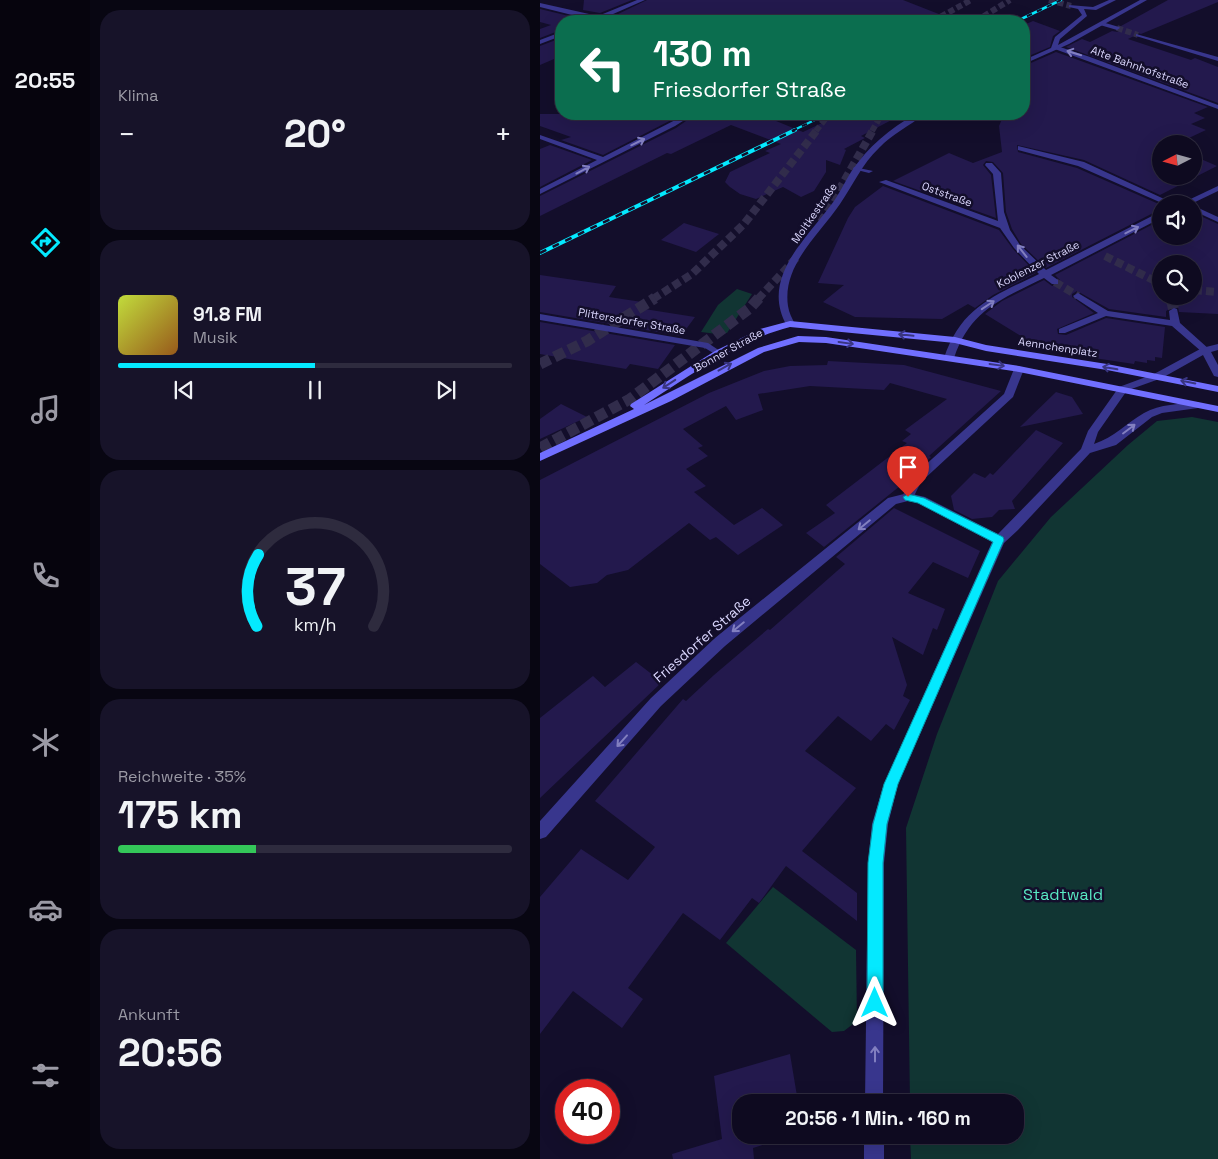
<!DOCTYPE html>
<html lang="de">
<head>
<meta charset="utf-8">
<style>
  :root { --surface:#0e0a20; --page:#171329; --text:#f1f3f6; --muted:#9b9aa5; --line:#2e2b3e; --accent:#04e9ff }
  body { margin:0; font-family:"Space Grotesk",sans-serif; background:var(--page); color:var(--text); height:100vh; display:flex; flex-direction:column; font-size:19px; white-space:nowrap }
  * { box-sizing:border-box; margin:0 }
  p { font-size:16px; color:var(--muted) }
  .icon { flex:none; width:28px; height:28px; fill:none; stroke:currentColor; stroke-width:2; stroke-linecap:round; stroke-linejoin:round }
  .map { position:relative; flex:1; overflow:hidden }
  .details { display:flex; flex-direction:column; gap:10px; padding:10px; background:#080612; width:450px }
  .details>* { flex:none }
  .guide { position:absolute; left:15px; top:15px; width:475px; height:105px; border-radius:20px; box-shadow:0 5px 20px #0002,0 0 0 1px var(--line); background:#0b6e4f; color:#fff; overflow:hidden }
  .needle { width:32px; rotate:264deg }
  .controls { position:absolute; left:612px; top:135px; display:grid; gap:10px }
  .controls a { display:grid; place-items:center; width:50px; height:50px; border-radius:50%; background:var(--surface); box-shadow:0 5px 20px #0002,0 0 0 1px var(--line); font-size:25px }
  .speed { position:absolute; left:15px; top:1079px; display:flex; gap:10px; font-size:25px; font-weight:700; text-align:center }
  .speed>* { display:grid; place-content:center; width:65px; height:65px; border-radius:50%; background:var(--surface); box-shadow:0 5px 20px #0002,0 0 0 1px var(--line); line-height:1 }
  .speed .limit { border:8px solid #d22; background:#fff; color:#111 }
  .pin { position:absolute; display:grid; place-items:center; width:42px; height:42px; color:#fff; margin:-51px -21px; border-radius:50% 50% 50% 0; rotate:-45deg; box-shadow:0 0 5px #0007 }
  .pin .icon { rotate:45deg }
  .me { position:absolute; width:55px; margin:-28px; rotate:0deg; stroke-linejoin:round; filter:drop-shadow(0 0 4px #0008) }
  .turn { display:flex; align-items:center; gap:18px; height:105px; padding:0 15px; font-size:22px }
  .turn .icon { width:65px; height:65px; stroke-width:2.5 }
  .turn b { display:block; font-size:35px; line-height:42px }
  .big { font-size:38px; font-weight:600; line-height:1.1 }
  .details .card { flex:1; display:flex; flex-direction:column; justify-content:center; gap:8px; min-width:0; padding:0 18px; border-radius:20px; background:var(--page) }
  .details .dial { align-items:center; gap:0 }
  .dial svg { height:130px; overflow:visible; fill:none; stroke:var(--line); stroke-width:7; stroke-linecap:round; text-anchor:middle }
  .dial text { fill:var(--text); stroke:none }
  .song { display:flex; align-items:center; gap:15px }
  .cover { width:60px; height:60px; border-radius:8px; background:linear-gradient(135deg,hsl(70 70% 55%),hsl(30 70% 35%)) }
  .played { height:5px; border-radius:2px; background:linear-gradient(90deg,var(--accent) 50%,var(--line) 50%) }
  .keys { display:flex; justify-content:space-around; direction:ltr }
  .heat { display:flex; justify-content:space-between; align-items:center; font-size:28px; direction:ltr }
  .charge { height:8px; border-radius:4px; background:linear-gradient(90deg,#34c759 35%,var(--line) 0) }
  .trip { position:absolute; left:192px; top:1094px; width:292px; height:50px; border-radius:20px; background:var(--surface); box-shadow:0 5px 20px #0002,0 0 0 1px var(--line); font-weight:600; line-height:50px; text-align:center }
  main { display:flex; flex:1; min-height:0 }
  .dock { display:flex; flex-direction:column; width:90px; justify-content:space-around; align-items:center; background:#06040d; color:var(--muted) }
  .dock .icon { width:35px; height:35px }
  .dock .on { color:var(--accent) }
  .dock b { font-size:22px; color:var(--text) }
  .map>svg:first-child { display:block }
  .green { fill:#113533 }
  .building { fill:#23194d; fill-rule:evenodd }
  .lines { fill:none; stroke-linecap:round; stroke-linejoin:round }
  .pedestrian-tunnel-far2 { stroke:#312c4b; stroke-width:6; stroke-dasharray:6 3; stroke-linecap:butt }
  .pedestrian-tunnel-far1 { stroke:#312c4b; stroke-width:8; stroke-dasharray:8 4; stroke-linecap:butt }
  .pedestrian-tunnel { stroke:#312c4b; stroke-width:11; stroke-dasharray:11 5; stroke-linecap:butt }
  .tertiary-tunnel { stroke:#312c4b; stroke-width:6; stroke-dasharray:6 3; stroke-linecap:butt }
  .primary-tunnel-far2 { stroke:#312c4b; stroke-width:6; stroke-dasharray:6 3; stroke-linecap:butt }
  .primary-tunnel-far1 { stroke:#312c4b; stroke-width:8; stroke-dasharray:8 4; stroke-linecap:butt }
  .primary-tunnel { stroke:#312c4b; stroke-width:11; stroke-dasharray:11 5; stroke-linecap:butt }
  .pedestrian { fill:#38368d; fill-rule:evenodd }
  .minor { fill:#38368d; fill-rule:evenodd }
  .tertiary { fill:#38368d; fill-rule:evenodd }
  .secondary { fill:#716fff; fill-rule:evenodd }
  .rail-far1-casing { stroke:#04e9ff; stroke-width:2.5 }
  .rail-casing { stroke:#04e9ff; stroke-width:4 }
  .rail-far1 { stroke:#130e2b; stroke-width:2; stroke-dasharray:5.5; stroke-linecap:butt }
  .rail { stroke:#130e2b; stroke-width:2.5; stroke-dasharray:7; stroke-linecap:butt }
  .oneway { stroke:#827fc0 }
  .oneway2 { stroke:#393580 }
  .route { fill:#04e9ff; stroke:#0397a6 }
  .labels { text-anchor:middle; stroke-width:5; stroke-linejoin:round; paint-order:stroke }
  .far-street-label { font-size:11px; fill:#dcd8ff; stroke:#130e2b }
  .street-label { font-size:14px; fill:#dcd8ff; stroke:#130e2b }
  .near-park-label { font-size:16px; fill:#59eac4; stroke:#130e2b }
</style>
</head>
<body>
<main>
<nav class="dock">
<b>20:55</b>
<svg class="icon on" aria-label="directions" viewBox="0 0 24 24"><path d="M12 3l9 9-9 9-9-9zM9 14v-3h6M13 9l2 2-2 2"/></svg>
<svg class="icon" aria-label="music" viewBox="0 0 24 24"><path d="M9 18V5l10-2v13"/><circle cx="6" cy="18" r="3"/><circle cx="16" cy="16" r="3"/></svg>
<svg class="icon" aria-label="phone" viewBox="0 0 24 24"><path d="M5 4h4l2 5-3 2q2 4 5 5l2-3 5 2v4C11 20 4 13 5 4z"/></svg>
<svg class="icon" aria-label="climate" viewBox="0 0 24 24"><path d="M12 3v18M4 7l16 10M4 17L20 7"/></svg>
<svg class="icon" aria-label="car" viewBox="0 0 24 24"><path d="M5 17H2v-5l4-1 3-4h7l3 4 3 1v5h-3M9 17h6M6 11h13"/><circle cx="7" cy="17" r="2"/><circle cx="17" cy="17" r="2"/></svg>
<svg class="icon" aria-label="filters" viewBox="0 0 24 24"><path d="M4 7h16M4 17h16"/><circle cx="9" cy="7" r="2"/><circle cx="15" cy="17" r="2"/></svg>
</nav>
<section class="details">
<div class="card"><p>Klima</p>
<div class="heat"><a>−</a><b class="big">20°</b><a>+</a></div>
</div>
<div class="card">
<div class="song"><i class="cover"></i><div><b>91.8 FM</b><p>Musik</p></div></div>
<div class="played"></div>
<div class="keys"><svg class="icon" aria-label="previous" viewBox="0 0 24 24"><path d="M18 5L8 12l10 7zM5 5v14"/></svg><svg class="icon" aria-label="pause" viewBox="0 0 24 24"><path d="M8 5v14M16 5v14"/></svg><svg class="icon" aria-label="next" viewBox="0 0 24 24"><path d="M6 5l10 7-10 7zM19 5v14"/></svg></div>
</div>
<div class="card dial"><svg viewBox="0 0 100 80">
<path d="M14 69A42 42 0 1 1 86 69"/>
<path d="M14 69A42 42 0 0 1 15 25" stroke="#04e9ff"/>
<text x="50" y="56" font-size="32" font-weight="700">37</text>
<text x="50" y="72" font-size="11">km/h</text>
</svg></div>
<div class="card"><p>Reichweite · 35%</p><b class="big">175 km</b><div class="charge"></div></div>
<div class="card"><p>Ankunft</p><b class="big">20:56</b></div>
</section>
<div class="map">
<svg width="678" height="1159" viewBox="0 0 678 1159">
  <rect width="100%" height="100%" fill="#130e2b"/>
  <g class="green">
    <path d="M197,289L212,294L187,333L177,334L161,332L178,305Z"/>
    <path d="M652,417L678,422V1159H371L370,1135H476V1102H370L366,828L397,734L458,581L511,517L588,445L617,421Z"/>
    <path d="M233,887L316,950L317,1021L304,1031L292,1032L186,943Z"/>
  </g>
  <g class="building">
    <path d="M44,0H92L60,13L43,10Z"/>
    <path d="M107,0H363L414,20V21H103L74,16Z"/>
    <path d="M628,0H678V2L601,34L595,32L594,36L588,39L651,60L655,58L678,67V103L526,47L542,39L550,42L572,31L578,32L582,28L581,26Z"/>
    <path d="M0,9L29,16V21H21V30L0,38V29L11,25L0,22Z"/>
    <path d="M493,21L520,31L513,36L510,47L484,58V25Z"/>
    <path d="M21,38V56L0,65V46Z"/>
    <path d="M516,52L668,107L654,113L665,118L651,124L666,130L636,144H621V176H654V156L677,166L620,195L544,160L477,145L478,152L537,168L621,205V211H617L506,268L481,244L472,229L466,212L463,173L453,162L446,161L443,165L451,175L456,218L353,181L409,153L433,163L462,152L459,126L463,117L465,114H484V66Z"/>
    <path d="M0,114H143L63,155L21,140L31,137L0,126Z"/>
    <path d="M156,114H219L263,132L301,114H363L321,136L325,138L304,149L306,150L300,165L286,160V172L274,191L261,197L243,187L216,199L200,194L190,187L185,182L190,172L230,153L225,151L241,144L191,125L131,154L127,153L0,216V196L136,128Z"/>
    <path d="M10,145L52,160L0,187V149Z"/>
    <path d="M343,186L459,230L473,249L496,273L453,295L435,308L428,304L402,319L315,317L283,302L304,285L278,283L308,218L315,207Z"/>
    <path d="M654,213L678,224V314L639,312L638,307L635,306L626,311V317L569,309L537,291L532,294V297L554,313L517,329L518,334L526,335L566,318L625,327L622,358L615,357V361L607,360V363L595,361L594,364L487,348L489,341L445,314L462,301L504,280L512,286L519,285L520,280L515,275L621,220V236H654ZM621,264H654V296H621Z"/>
    <path d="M144,223L179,234L156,252L121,240Z"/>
    <path d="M0,275L76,286L69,297L102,302L98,308L155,317L141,336L0,312Z"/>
    <path d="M0,322L135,345L118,369L90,364L86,369L0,354Z"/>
    <path d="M288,361L364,365L461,391L389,456L391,457L370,478L284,547L266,533L295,513L286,505L367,443L362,441L371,434L365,430L407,399L350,383L344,390L270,386L218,394L223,410L196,420L186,406L143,429L163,446L158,448L168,456L146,469L166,486L154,492L194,525L222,508L243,525L198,555L176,537L170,540L149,523L88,570L67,575L57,583L30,587L0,564V480L169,393L224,371L250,366L287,365Z"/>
    <path d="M516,392L532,397L543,414L480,427Z"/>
    <path d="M21,404L47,417L0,439V419Z"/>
    <path d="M496,430L523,443L472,501L475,509L459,510L452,517L432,519L414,510L411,496L434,473L445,478L450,473L453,475Z"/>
    <path d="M354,508L440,551L428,578L393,562L368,593L405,609L397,630L393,628L383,655L352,637L367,685L363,696L370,700L354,730L346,724L331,741L298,716L265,751L316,788L262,851L317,893V921L246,866L219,903L212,898L180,940L143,913L88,988L103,999L82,1028L33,991L0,1034V897L41,849L88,880L115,847L55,801L143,699L146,701L174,675L228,629L230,630L305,564L296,557Z"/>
    <path d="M96,662L122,682L0,798V718L53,676L65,687Z"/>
    <path d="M250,1054L258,1102H201V1135H254L213,1148L214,1159H133L132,1154L182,1139L174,1076Z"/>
  </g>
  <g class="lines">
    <path class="pedestrian-tunnel-far2" d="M577,28L598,35"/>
    <g class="pedestrian-tunnel-far1">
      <path d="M565,256L621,284"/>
      <path d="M515,282L538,296"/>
      <path d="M654,290L678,292"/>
      <path d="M631,296L632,299"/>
    </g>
    <path class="pedestrian-tunnel" d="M631,298L634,311"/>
    <path class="tertiary-tunnel" d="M509,0L531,6"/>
    <g class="primary-tunnel-far2">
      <path d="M393,21L431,0"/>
      <path d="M436,21L470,0"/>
      <path d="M276,131L289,114"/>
      <path d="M332,131L342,114"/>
    </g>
    <g class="primary-tunnel-far1">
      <path d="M281,222L333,130"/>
      <path d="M113,299L152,274L204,224L277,130"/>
      <path d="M218,299L257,257"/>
    </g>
    <g class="primary-tunnel">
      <path d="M0,364L47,341L115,298"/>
      <path d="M0,448L90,399L210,308L219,298"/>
    </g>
    <g class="pedestrian">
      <path d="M562,22L579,27L580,28L577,30L560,25Z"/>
      <path d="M596,34L678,57V61L596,36Z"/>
      <path d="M514,45L550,57L678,105V109L512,48Z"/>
      <path d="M478,146L544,162L635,204H624L538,166L478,150Z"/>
      <path d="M446,163H452L461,173L464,212L470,230L480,245L506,270L618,213H621V218L511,275L518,280V284H512L504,278C462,299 430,310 414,358L409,361L404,358C421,307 454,296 499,274L474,248L460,228L339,182L346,180L458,221L453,174L445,165Z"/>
      <path d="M314,167L333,171L329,173L313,169Z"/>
      <path d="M678,186V191L651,204H640Z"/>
      <path d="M654,206L678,217V222L654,211Z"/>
      <path d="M538,293L568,311L630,320L629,311L634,308L637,309L640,323L670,350L668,352H662L632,326L566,316L525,333H519V329L558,313L535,298L533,296Z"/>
      <path d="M479,366L484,369L473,397L381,482L372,500H364L362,497L372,477L464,394L474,369Z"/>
    </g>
    <g class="minor">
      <path d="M97,0H105L64,18L74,21H56L0,7V3L58,16Z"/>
      <path d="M21,32V36L0,44V40Z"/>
      <path d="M147,114H154L135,126L0,194V189L57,160L0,139V135L63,157Z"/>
      <path d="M0,314L168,343L183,353L178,356L165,348L0,320Z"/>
      <path d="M678,344V350L671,352L678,365V377L674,376L663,355L622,378L583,392L578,389L579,387L614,374L662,348Z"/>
    </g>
    <g class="tertiary">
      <path d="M569,0H576L556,10L544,9L547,16L520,39L518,45L600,0H607L529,44L484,64V60L511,48L515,37L542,15L538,9L529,7V5L553,7Z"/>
      <path d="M376,114H384C370,126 352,134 339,148C322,164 313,185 300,204C279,235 242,265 248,306C249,313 252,318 255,324L250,327L247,326C220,279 265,240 291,205C299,195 304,183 311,172C328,147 350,128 376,114Z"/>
      <path d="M583,386L588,389L558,432L554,444C575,437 585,424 604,413C620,404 640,404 658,402L663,405L658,408L622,413L612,417L576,445L550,453L478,530L464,543L358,784L348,824L344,863L343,1102H325L328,863L332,824L344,784L452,542L378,503L368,501L356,504L185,646L121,706L6,837L0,839V821L111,698L175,638L348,498L368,493L385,497L458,534L541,449L548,431L579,387Z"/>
      <rect x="324" y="1135" width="20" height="24"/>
    </g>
    <path class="secondary" d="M250,321L415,337L446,345L567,364L678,386V392L567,370L446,351L415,343L250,327C196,341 151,375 104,405L218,348L258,336L286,337L479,366L678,406V412L479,372L286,343L259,342L224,352L131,401L0,461V453L94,409L90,406L91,404L175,351L220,329Z"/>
    <defs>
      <g id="rail-far1">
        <path d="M477,21L521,0"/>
        <path d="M252,131L287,114"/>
      </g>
      <path id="rail" d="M0,253L255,130"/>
    </defs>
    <use href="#rail-far1" class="rail-far1-casing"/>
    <use href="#rail" class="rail-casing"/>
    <use href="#rail-far1" class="rail-far1"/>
    <use href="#rail" class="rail"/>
  </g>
  <defs><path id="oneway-shaft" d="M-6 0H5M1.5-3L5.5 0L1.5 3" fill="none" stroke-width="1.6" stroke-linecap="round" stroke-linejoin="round" transform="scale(1.25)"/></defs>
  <g class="oneway">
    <use href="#oneway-shaft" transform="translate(534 53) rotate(-163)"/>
    <use href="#oneway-shaft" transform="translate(98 142) rotate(-26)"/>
    <use href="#oneway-shaft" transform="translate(43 170) rotate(-28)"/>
    <use href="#oneway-shaft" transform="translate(592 230) rotate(-27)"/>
    <use href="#oneway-shaft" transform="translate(482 251) rotate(-128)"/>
    <use href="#oneway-shaft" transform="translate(448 305) rotate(-34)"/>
    <use href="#oneway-shaft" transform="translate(589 429) rotate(-37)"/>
    <use href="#oneway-shaft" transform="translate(324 525) rotate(141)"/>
    <use href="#oneway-shaft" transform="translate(198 627) rotate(141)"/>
    <use href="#oneway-shaft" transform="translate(82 741) rotate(132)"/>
    <use href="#oneway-shaft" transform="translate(335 1054) rotate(-90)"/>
  </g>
  <g class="oneway2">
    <use href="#oneway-shaft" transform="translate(366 335) rotate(-174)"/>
    <use href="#oneway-shaft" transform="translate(306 343) rotate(8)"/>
    <use href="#oneway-shaft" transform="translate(457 365) rotate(8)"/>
    <use href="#oneway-shaft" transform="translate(185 367) rotate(-29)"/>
    <use href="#oneway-shaft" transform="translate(570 368) rotate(-170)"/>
    <use href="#oneway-shaft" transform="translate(648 382) rotate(-169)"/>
    <use href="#oneway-shaft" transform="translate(129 384) rotate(147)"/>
  </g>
  <path class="route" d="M368,494L384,498L463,537L464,540L358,784L347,824L343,863V1003L341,1008L335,1011L329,1008L327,1003L328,863L333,824L344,784L453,542L378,503L365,500L363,497Z"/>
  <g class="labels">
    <g class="far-street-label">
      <text transform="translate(600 67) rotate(20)" y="4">Alte Bahnhofstraße</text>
      <text transform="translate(407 194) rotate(20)" y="4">Oststraße</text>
      <text transform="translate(274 213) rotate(-55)" y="4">Moltkestraße</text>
      <text transform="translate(498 264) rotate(-27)" y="4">Koblenzer Straße</text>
      <text transform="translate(92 321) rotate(10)" y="4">Plittersdorfer Straße</text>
      <text transform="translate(518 347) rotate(9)" y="4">Aennchenplatz</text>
      <text transform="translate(188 350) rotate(-29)" y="4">Bonner Straße</text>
    </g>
    <g class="street-label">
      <text transform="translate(162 639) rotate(-41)" y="5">Friesdorfer Straße</text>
    </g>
    <g class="near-park-label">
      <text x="523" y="900">Stadtwald</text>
    </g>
  </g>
</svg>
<div class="controls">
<a><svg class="needle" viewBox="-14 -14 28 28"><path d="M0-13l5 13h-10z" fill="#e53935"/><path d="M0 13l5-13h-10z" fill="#9b9aa5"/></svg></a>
<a><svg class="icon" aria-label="sound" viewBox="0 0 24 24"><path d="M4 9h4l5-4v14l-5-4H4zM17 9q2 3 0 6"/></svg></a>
<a><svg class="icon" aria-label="search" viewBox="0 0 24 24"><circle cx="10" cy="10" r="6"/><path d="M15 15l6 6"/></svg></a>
</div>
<div class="speed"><div class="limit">40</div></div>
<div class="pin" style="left:368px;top:497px;background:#d93025"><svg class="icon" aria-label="arrive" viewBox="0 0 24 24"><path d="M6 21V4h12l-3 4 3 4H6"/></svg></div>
<svg class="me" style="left:335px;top:1003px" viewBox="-20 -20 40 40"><path d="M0-17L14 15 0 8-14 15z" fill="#04e9ff" stroke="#fff" stroke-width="4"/></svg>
<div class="trip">20:56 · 1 Min. · 160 m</div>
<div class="guide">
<div class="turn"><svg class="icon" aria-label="left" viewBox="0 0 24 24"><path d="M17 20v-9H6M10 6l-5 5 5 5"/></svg><div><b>130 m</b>Friesdorfer Straße</div></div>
</div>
</div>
</main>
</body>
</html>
